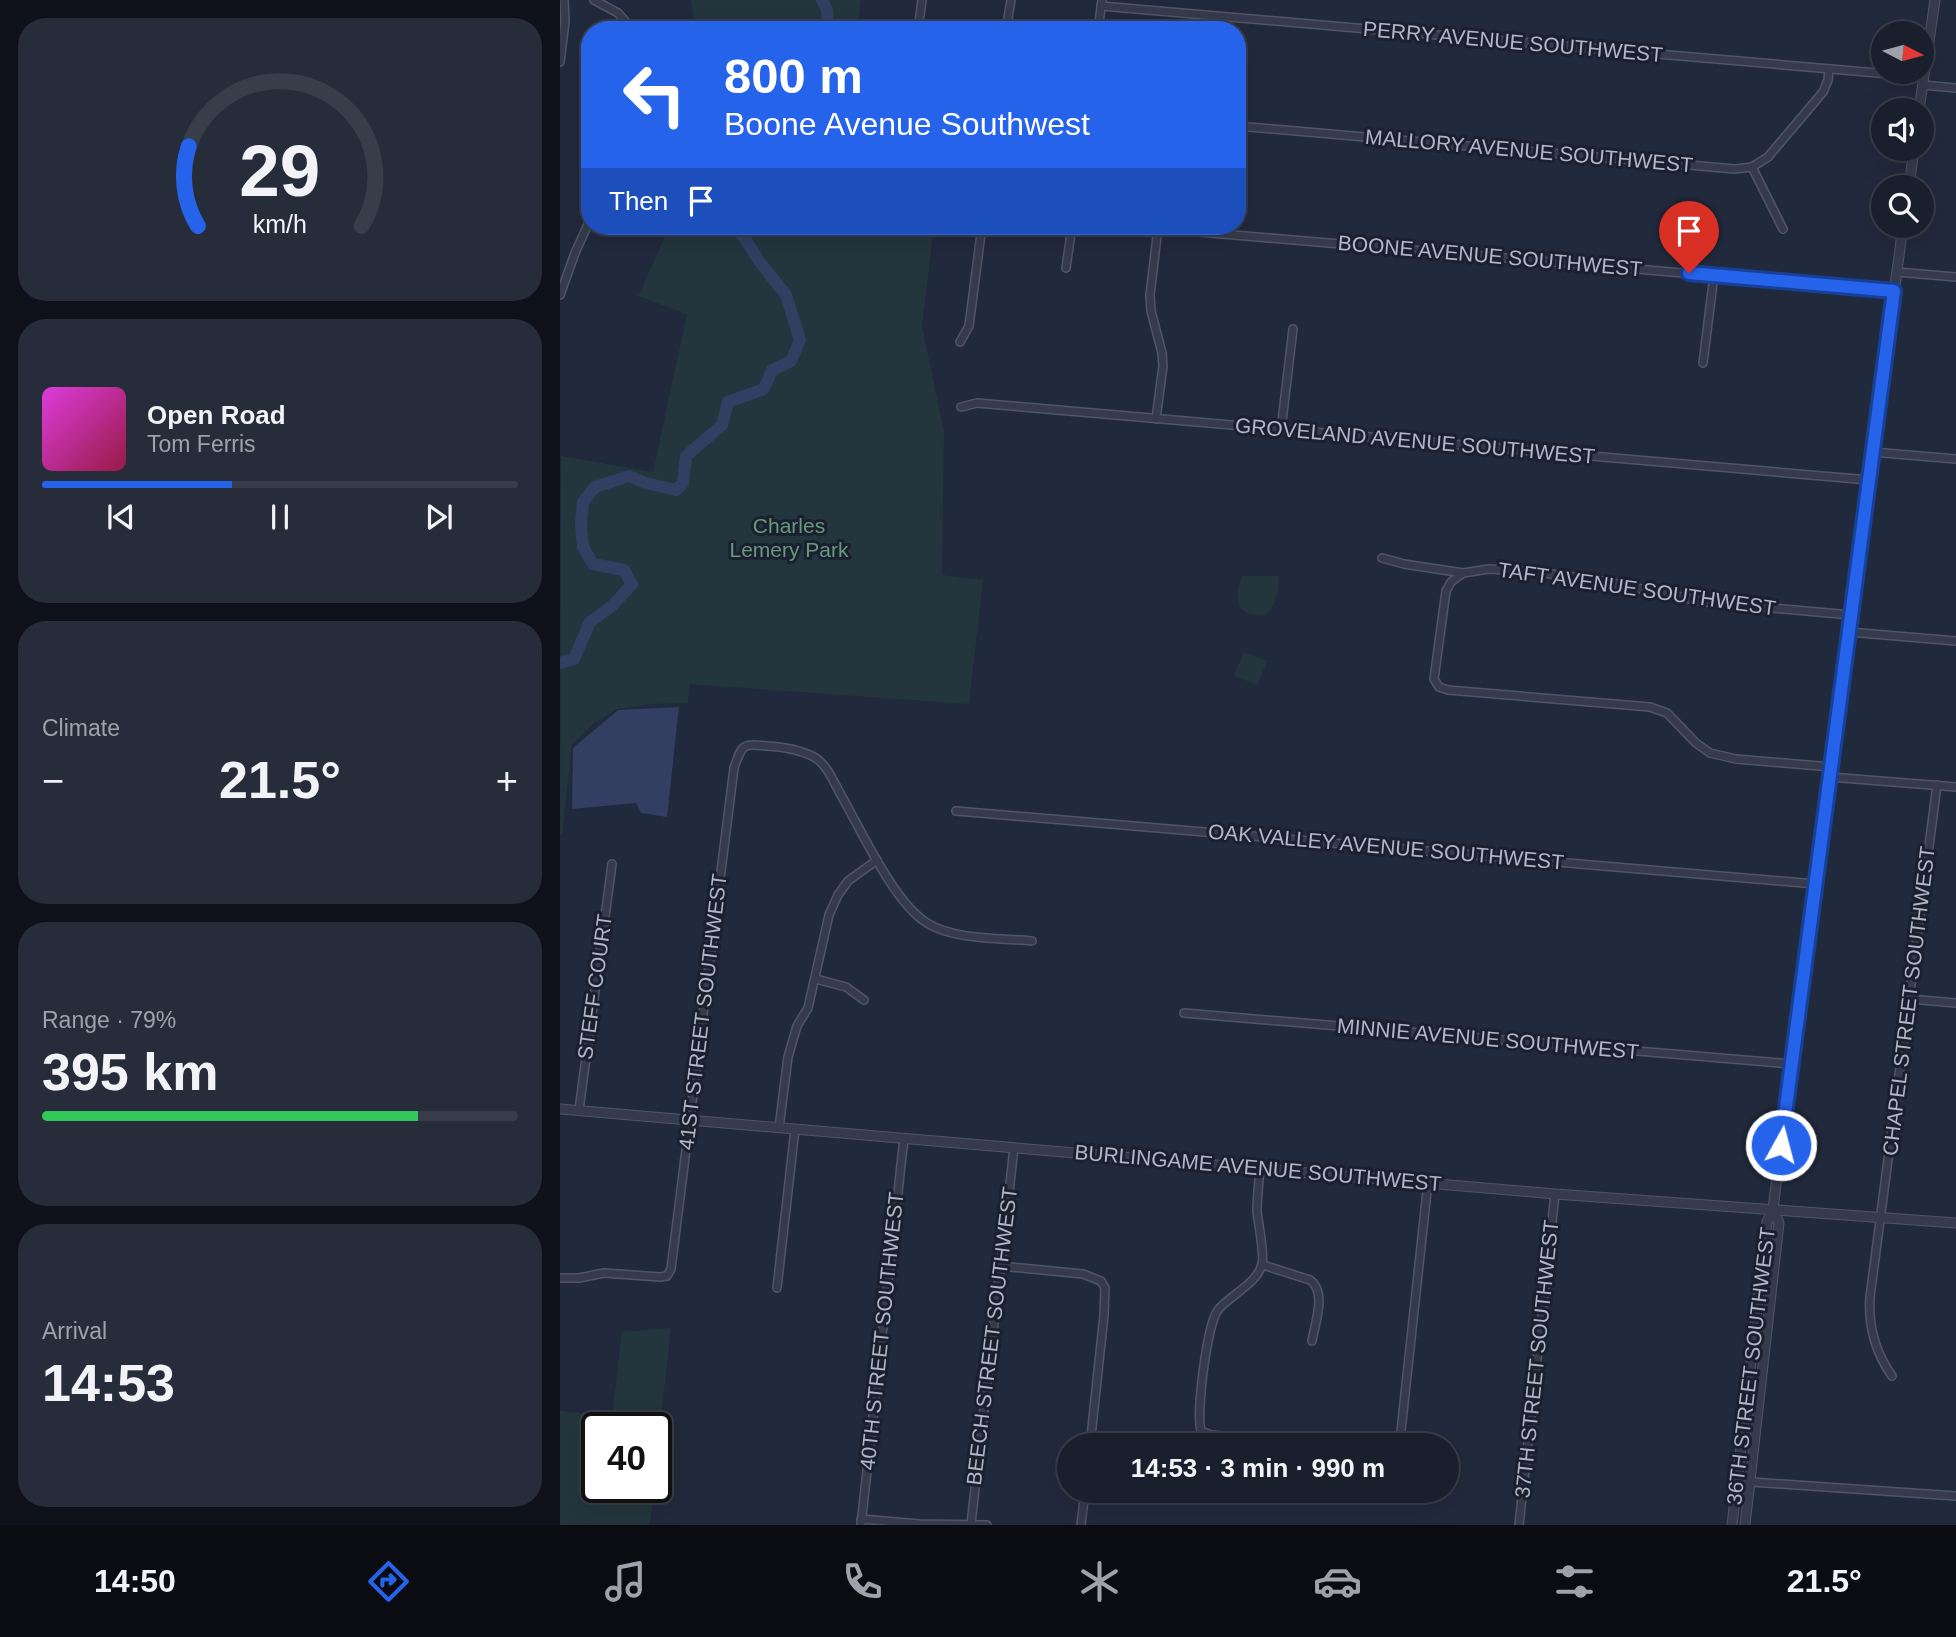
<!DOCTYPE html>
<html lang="en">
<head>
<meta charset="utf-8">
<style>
  :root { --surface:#191f2d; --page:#262c39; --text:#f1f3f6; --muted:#9fa2aa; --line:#373d49; --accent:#2563eb }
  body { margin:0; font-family:Helvetica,sans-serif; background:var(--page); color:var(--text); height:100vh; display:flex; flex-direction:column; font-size:26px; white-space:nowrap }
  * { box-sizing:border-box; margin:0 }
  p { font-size:23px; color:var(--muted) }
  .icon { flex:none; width:38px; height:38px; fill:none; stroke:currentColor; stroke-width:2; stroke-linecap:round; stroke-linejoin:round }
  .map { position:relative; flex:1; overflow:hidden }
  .side { display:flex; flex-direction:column; gap:18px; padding:18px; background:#0e1119; width:560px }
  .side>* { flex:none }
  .banner { position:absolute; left:21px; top:21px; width:665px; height:214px; border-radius:28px; box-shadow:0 7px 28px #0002,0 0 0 2px var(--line); background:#2563eb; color:#fff; overflow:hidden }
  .needle { width:46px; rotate:96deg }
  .tools { position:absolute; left:1311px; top:21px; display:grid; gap:14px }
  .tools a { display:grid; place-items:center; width:63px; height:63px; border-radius:50%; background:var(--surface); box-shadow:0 7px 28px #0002,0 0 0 2px var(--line); font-size:35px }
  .speed { position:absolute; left:21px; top:1412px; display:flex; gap:14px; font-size:35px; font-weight:700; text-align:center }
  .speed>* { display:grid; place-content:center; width:91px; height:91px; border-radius:50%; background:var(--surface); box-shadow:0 7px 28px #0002,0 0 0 2px var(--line); line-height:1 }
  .speed .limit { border:4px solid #111; border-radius:10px; background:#fff; color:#111 }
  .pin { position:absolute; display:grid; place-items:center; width:60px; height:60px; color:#fff; margin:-72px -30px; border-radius:50% 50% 50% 0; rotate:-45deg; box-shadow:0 0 7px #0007 }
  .pin .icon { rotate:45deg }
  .me { position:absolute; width:77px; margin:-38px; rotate:7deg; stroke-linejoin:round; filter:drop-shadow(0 0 5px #0008) }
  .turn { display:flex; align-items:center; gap:24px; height:147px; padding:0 28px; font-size:32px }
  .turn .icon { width:91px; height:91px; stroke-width:2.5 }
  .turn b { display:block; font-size:49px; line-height:60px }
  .then { display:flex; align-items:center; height:66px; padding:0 28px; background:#0003; gap:14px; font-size:26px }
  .big { font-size:52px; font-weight:600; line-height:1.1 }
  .side .widget { flex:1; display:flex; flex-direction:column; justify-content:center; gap:10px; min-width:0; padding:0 24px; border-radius:28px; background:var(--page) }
  .side .dial { align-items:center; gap:0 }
  .dial svg { height:182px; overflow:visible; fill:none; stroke:var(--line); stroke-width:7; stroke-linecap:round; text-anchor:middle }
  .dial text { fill:var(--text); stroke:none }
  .song { display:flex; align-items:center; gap:21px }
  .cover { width:84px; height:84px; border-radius:10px; background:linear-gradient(135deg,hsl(300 70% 55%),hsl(340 70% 35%)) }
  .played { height:7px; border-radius:4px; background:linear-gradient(90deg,var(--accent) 40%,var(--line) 40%) }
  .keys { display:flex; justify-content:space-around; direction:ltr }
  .heat { display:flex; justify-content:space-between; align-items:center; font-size:38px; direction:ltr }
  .charge { height:10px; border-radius:5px; background:linear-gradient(90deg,#34c759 79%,var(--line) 0) }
  .trip { position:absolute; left:497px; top:1433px; width:402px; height:70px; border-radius:35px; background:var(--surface); box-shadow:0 7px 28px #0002,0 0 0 2px var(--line); font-weight:600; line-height:70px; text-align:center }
  .tab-bar { display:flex; height:112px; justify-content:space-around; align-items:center; background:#0a0c12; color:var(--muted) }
  .tab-bar .icon { width:49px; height:49px }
  .tab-bar .selected { color:var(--accent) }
  .tab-bar b { font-size:32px; color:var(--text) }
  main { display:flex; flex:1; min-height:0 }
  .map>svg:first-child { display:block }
  .green { fill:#23363d }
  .water { fill:#323f62 }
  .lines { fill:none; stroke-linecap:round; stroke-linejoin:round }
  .river { stroke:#323f62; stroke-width:12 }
  .minor-casing { stroke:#515667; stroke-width:10 }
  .tertiary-casing { stroke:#515667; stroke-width:11 }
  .minor { stroke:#353b4c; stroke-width:7 }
  .tertiary { stroke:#353b4c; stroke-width:9 }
  .route-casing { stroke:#184099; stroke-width:18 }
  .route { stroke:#2563eb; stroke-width:12 }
  .labels { text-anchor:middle; stroke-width:6; stroke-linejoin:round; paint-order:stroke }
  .street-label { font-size:21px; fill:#b1b6c8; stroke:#1b2031 }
  .park-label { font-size:21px; fill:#679a7a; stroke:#1b2031 }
</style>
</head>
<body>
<main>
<section class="side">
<div class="widget dial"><svg viewBox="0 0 100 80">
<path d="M14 69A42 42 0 1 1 86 69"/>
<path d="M14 69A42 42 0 0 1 10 34" stroke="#2563eb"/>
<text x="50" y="56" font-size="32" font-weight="700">29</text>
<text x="50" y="72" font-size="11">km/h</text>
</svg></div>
<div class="widget">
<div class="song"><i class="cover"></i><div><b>Open Road</b><p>Tom Ferris</p></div></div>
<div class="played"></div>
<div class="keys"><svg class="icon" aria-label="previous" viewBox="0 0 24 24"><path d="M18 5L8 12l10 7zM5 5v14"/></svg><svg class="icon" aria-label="pause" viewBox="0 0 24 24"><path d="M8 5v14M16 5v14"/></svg><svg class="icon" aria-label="next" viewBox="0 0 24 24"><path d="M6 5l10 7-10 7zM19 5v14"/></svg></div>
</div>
<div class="widget"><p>Climate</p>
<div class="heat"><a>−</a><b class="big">21.5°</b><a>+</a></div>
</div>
<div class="widget"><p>Range · 79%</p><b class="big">395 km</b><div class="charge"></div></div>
<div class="widget"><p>Arrival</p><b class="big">14:53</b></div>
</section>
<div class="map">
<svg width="1396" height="1525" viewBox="0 0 1396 1525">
  <rect width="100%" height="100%" fill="#21293c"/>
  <g class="green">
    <path d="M131,0H301L298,30H136Z"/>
    <path d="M110,226H374L362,326L384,432L382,575L423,580L409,704L129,684L128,703L92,704L57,709L33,724L12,745L2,834H0L1,456L93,472L127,314L78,296Z"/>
    <path d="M682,576H719C718,591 718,604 706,614C675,618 674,599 682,576Z"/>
    <path d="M684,652L707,661L698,685L674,676Z"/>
    <path d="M111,1328L96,1464V1428H37V1488H94L90,1525H0V1411L52,1416L62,1332Z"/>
  </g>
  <path class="water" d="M119,707L107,817L81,813L76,803L12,809L13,748L58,710Z"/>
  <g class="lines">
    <g class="river">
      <path d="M262,0L267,10L268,30"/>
      <path d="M0,663L14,659L30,622L53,605L72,584L64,570L33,564L23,547L21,525L23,502L35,487L69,476L86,483L116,490L123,483L126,456L162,425L168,402L204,389L212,370L231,361L240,340L226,295L199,261L184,237L171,226"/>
    </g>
    <defs>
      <g id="minor">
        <path d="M34,0L58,13L73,30"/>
        <path d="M541,6L1364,77"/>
        <path d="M358,26L385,30"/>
        <path d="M358,30L362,0"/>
        <path d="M446,30L451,0"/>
        <path d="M538,30L542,0"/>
        <path d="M0,62L5,22L4,0"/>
        <path d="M1363,85L1396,88"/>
        <path d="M677,126L1175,169L1192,167L1208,157L1263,92L1268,80L1269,69"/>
        <path d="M1192,167L1223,229"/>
        <path d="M568,226L1334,291"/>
        <path d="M506,268L512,226"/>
        <path d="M1337,272L1396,277"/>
        <path d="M0,295L15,253L30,220"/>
        <path d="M400,342L409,326L422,226"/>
        <path d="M1143,363L1154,275"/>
        <path d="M401,407L417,403L1309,480"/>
        <path d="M596,419L603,366L602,353L591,311L590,295L598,228"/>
        <path d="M721,430L733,329"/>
        <path d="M1312,452L1396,459"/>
        <path d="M822,558L844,564L903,573L929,569L976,572L1043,581L1145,602L1291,615"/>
        <path d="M903,573L891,582L886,591L874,679L879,687L888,690L1090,707L1107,713L1136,743L1150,753L1176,759L1271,767"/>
        <path d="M1289,632L1396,641"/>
        <path d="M1270,777L1396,787"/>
        <path d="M396,811L1256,884"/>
        <path d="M256,979L286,987L304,1000"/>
        <path d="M1349,999L1396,1003"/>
        <path d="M624,1013L1231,1064"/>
        <path d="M19,1110L52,864"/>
        <path d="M219,1128L228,1057L237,1026L248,1008L269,915L278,895L288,881L317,860"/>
        <path d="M700,1168C699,1182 697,1197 697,1211C698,1223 705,1255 702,1264C698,1283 669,1296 658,1310C647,1324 636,1412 641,1431L651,1435L795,1446"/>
        <path d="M703,1265L750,1280C767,1292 755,1323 752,1341"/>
        <path d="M440,1266L523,1274L541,1281L545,1288L544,1315L530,1446"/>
        <path d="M0,1278H19L44,1273L100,1277L107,1276L111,1269L174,768C182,745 182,743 207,746C223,747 239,749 254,757C267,764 274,783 281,795C301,830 334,903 367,923C394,940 441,938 472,941"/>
        <path d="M217,1288L235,1129"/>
        <path d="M1332,1376C1315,1352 1308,1327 1310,1297L1377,785"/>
        <path d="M837,1446L841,1431L868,1182"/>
        <path d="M1177,1481L1396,1496"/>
        <path d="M301,1519L359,1524L427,1525"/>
        <path d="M411,1524L454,1148"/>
        <path d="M301,1525L344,1138"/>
        <path d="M521,1525L525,1491"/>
        <path d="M959,1525L995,1194"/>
      </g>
      <g id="tertiary">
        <path d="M1359,110L1375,0"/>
        <path d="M1349,187L1354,149"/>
        <path d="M0,1109L995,1194L1396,1223"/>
        <path d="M1172,1525L1207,1222L1213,1209L1231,1064L1343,226"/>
        <path d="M1185,1525L1219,1223L1213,1209"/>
      </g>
    </defs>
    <use href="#minor" class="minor-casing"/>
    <use href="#tertiary" class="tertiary-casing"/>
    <use href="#minor" class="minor"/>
    <use href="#tertiary" class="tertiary"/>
  </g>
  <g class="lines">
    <defs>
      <path id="route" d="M1129,273L1334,291L1221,1145"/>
    </defs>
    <use href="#route" class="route-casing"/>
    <use href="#route" class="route"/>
  </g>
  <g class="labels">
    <g class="street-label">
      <text transform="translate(953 42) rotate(5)" y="7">PERRY AVENUE SOUTHWEST</text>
      <text transform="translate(969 151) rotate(5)" y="7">MALLORY AVENUE SOUTHWEST</text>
      <text transform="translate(930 256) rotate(5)" y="7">BOONE AVENUE SOUTHWEST</text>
      <text transform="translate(855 441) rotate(5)" y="7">GROVELAND AVENUE SOUTHWEST</text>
      <text transform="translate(1077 589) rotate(8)" y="7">TAFT AVENUE SOUTHWEST</text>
      <text transform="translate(826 847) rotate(5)" y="7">OAK VALLEY AVENUE SOUTHWEST</text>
      <text transform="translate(35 987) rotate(-82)" y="7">STEFF COURT</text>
      <text transform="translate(1349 1001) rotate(-83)" y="7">CHAPEL STREET SOUTHWEST</text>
      <text transform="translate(143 1012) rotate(-83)" y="7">41ST STREET SOUTHWEST</text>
      <text transform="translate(928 1039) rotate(5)" y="7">MINNIE AVENUE SOUTHWEST</text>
      <text transform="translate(698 1168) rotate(5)" y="7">BURLINGAME AVENUE SOUTHWEST</text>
      <text transform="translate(322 1331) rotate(-84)" y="7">40TH STREET SOUTHWEST</text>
      <text transform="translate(432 1336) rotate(-83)" y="7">BEECH STREET SOUTHWEST</text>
      <text transform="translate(977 1359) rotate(-84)" y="7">37TH STREET SOUTHWEST</text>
      <text transform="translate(1191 1366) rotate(-83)" y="7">36TH STREET SOUTHWEST</text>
    </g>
    <g class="park-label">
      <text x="229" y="533">Charles<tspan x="229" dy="24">Lemery Park</tspan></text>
    </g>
  </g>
</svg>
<div class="tools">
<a><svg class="needle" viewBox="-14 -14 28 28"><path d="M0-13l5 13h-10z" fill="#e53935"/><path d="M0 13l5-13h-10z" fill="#9fa2aa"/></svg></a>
<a><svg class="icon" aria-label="sound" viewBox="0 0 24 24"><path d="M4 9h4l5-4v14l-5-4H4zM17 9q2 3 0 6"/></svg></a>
<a><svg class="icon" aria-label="search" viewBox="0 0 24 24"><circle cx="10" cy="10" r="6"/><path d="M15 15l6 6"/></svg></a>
</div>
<div class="speed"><div class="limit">40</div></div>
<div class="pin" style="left:1129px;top:273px;background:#d93025"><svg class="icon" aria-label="arrive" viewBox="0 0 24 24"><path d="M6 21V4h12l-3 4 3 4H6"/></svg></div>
<svg class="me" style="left:1221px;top:1145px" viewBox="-20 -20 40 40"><circle r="17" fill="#2563eb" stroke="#fff" stroke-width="3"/><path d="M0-11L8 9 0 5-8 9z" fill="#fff"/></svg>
<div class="trip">14:53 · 3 min · 990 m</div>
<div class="banner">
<div class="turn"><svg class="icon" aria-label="left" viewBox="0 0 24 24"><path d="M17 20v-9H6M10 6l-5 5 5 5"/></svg><div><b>800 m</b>Boone Avenue Southwest</div></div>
<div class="then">Then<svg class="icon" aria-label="arrive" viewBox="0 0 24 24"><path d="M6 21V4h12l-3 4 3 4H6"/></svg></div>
</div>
</div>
</main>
<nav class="tab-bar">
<b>14:50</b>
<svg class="icon selected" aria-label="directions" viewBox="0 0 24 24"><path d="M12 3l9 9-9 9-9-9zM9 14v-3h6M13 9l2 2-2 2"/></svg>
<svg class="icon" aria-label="music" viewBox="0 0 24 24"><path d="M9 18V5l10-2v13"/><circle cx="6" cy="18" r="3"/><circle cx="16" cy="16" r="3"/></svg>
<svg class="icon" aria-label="phone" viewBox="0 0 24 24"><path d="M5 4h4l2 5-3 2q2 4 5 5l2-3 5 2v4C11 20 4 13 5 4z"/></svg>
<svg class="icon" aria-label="climate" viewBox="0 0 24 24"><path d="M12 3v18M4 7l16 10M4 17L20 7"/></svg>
<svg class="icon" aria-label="car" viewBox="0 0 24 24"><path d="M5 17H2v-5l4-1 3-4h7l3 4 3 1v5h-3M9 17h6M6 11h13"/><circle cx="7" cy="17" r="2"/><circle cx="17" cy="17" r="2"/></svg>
<svg class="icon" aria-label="filters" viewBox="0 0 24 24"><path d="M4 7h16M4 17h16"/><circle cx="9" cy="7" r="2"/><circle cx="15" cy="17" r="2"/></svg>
<b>21.5°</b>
</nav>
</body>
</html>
